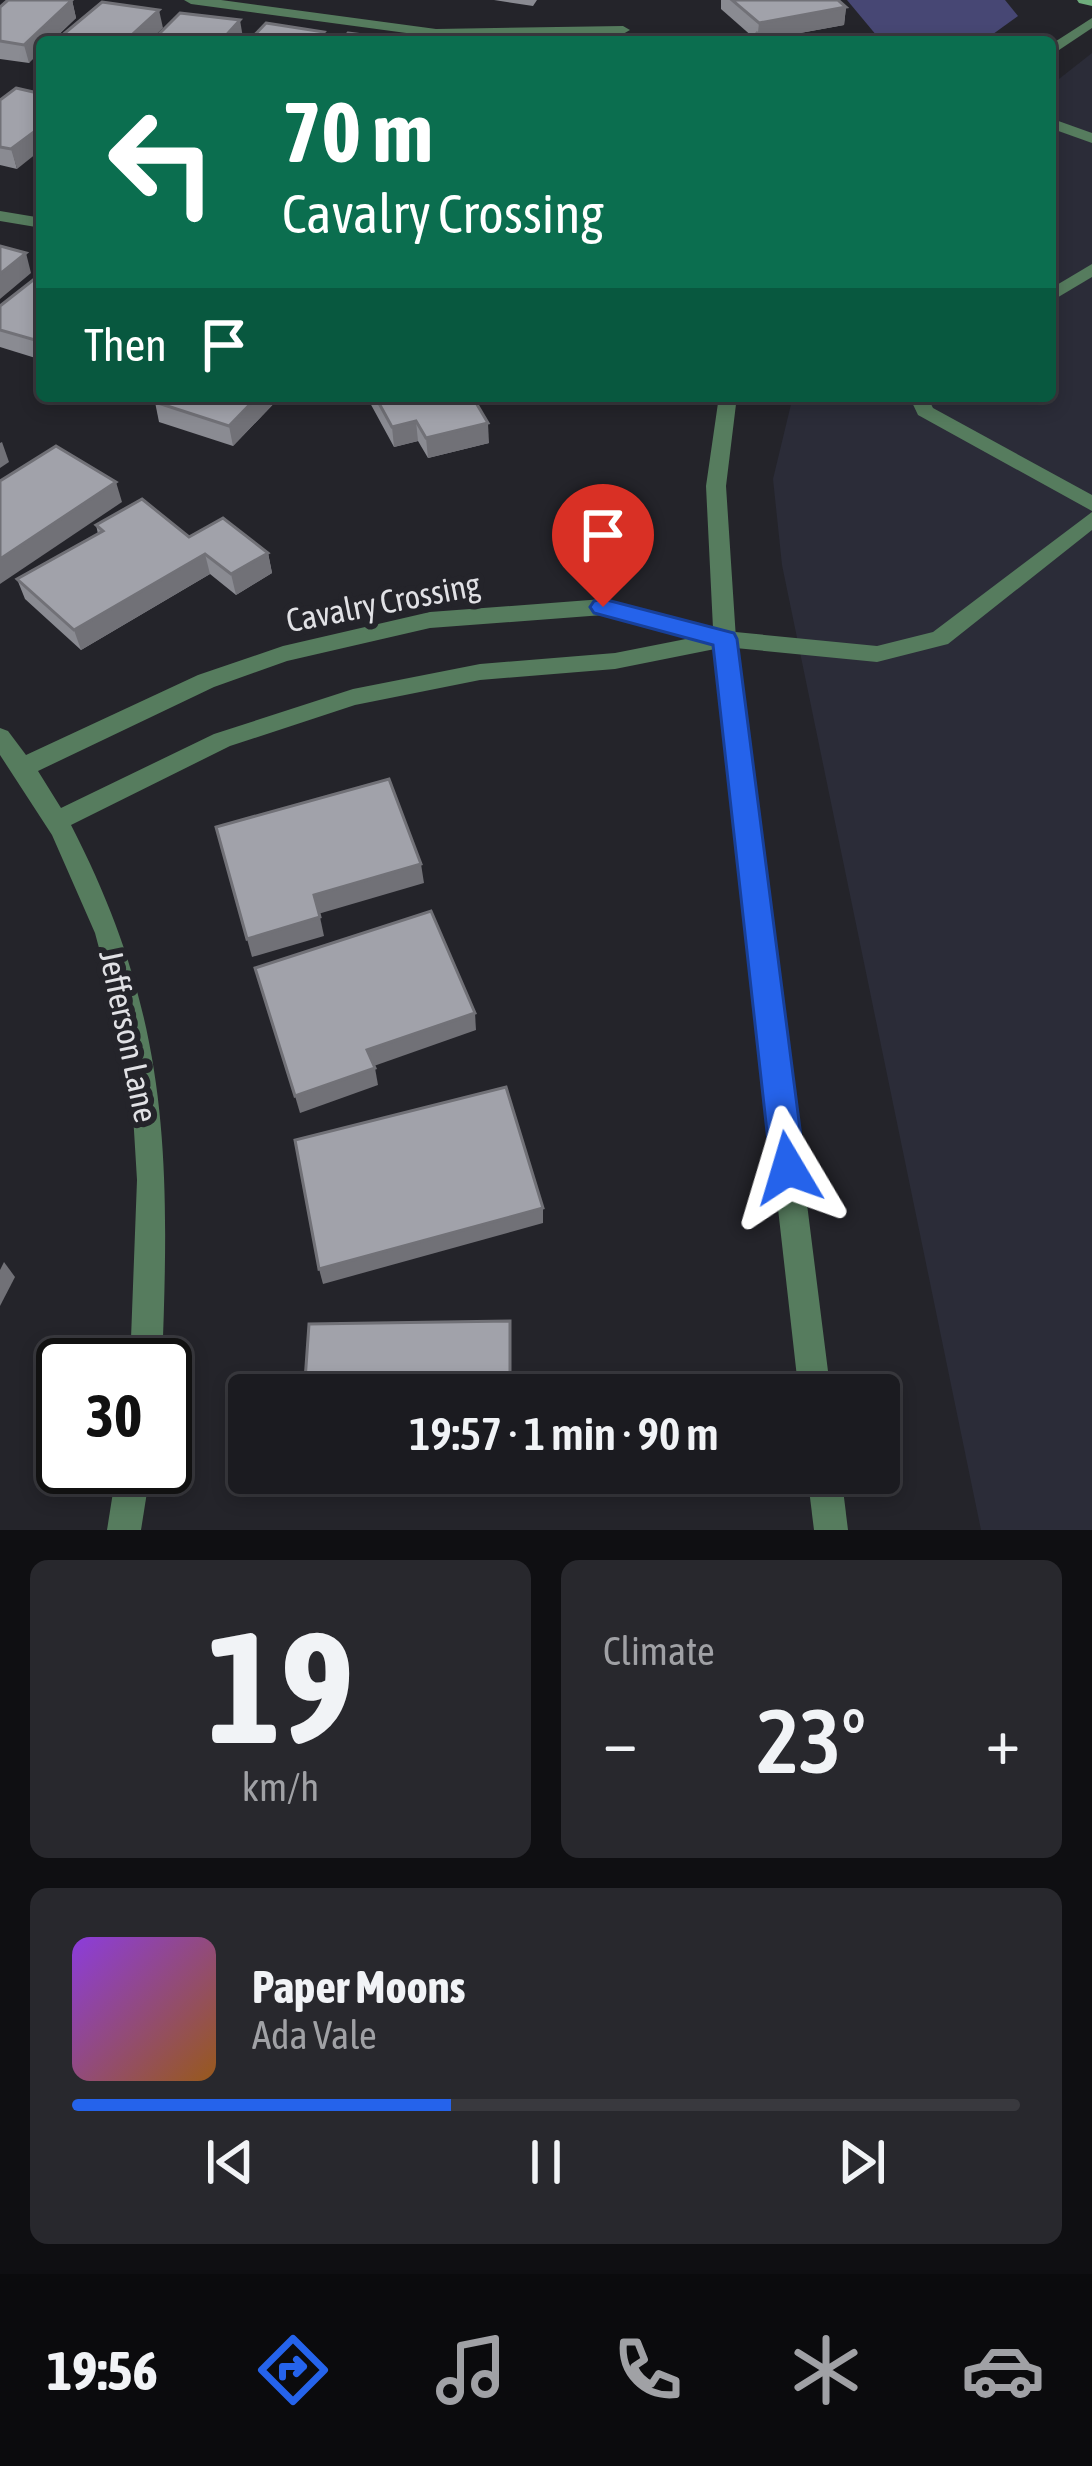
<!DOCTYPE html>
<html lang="en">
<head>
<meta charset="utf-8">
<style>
  :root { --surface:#1b1b20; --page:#28282d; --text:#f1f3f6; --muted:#a0a1a5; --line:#39393e; --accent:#2563eb }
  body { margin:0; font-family:"Asap Condensed",sans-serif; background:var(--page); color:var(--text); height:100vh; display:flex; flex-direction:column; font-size:45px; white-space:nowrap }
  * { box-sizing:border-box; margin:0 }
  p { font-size:39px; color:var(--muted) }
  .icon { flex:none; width:66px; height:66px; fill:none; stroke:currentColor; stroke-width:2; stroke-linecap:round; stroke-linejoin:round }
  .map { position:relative; height:1530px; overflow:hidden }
  .side { display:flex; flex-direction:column; gap:30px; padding:30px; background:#0f0f12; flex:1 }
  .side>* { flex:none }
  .hud { position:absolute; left:36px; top:36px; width:1020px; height:366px; border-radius:12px; box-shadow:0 6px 18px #0003,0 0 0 3px var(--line); background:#0b6e4f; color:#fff; overflow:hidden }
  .speed { position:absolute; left:36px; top:1338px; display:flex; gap:24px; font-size:60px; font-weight:700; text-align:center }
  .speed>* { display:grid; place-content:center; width:156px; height:156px; border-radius:50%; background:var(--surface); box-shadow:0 6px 18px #0003,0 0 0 3px var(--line); line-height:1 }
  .speed .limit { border:6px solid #111; border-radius:18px; background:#fff; color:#111 }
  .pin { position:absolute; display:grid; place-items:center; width:102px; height:102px; color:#fff; margin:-123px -51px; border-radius:50% 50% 50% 0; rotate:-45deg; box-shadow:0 0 12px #0007 }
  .pin .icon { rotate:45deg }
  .me { position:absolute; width:132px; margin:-66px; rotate:353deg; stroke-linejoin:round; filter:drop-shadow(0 0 9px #0008) }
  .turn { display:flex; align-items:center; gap:42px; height:252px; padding:0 48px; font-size:54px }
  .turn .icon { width:156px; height:156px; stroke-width:2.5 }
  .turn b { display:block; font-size:84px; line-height:102px }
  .then { display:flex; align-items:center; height:114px; padding:0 48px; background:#0003; gap:24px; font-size:45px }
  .big { font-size:90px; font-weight:600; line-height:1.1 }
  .side .card { flex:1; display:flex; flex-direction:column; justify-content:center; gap:18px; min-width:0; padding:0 42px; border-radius:18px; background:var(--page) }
  .side .dial { align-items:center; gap:0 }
  .dial b { font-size:156px; line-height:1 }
  .song { display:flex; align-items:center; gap:36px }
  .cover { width:144px; height:144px; border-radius:18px; background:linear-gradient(135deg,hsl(270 70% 55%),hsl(30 70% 35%)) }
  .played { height:12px; border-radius:6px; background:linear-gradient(90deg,var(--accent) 40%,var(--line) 40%) }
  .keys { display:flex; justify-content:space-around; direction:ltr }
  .heat { display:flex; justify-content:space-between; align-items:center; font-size:66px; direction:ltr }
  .side .tiles { flex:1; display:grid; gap:30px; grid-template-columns:1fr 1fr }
  .card:last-child { grid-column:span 2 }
  .trip { position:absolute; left:228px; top:1374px; width:672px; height:120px; border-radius:12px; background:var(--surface); box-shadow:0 6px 18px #0003,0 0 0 3px var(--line); font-weight:600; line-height:120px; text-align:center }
  .menu { display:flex; height:192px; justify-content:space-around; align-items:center; background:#0b0b0d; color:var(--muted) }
  .menu .icon { width:84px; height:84px }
  .menu .on { color:var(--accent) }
  .menu b { font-size:54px; color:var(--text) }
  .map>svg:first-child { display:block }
  .built { fill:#2b2c38 }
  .green { fill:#474774 }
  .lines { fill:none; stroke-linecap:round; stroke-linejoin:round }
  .lane { fill:#567c5e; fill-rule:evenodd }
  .street { fill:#567c5e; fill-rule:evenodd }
  .secondary { fill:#6fae7d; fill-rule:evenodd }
  .wall { fill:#8a8b92 }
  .shaded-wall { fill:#717177 }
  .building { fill:#a1a2aa; stroke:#717177; stroke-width:3 }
  .route { fill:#2563eb; stroke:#184099; stroke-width:3 }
  .labels { text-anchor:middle; stroke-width:12; stroke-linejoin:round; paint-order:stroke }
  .street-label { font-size:33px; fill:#e1e1e5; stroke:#24242a }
</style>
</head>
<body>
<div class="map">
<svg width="1092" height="1530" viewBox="0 0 1092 1530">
  <rect width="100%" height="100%" fill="#24242a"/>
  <path class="built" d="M1092,53V1530H981L782,565L773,479L793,396H1050V86Z"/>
  <path class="green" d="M847,0H1005L1018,16L982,42H882Z"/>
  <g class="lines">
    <g class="lane">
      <path d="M1050,118L1092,133V143L1050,128Z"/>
      <path d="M1092,264V277L1050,302V289Z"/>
      <path d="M909,396H927L933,408L1092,495V511L918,415Z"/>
      <path d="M1092,512V530L948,644L877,662L725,647L714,639L725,631L877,646L933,632Z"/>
    </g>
    <g class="street">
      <path d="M184,0H221L436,29L623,26L630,30L623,34L436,37L191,4Z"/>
      <path d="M1092,18V28L1050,56V45Z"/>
      <path d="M0,211L42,218V228L0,221Z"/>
      <path d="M719,396H737L726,486L736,639L831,1395H799L715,649L615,669L480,680L355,705L230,746L71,825C170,1017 170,1155 162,1365H130L137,1180L132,1098L124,1042L95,933L52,835L0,755V728L8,731L26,755L198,675L283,646L430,612L603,599L713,628L706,486ZM603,615L691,638L615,653L480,664L353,689L214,734L61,808L38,771L214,687L287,661L430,628Z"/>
      <path d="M117,1467H151L141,1530H107Z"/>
      <path d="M807,1473H841L848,1530H814Z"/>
    </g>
    <path class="secondary" d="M1077,0H1092V6L1079,3Z"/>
  </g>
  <g class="wall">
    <path d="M72,0L76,18L51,42H42L29,63L0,59V7Z"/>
    <path d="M494,0H537L533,6Z"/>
    <path d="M721,0H838L846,7L844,25L778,37L754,38L721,9Z"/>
    <path d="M0,100L17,169L0,165Z"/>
    <path d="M42,273V360L0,347V306Z"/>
    <path d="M281,396L233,446L159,422L155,402Z"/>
    <path d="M351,396H472L489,443L428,458L418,441L394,447L369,401L355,404Z"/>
    <path d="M96,525L189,537L268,553L272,573L236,595L210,574L81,650L25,599L17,579L98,534Z"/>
    <path d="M511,1473V1494L302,1496L296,1485Z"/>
  </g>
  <g class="shaded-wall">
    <path d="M72,0L76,18L51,42H42V50L29,63L24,45Z"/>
    <path d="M846,7L844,25L757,41L759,23Z"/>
    <path d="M159,10L163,28L148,42H124Z"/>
    <path d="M240,20L243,38L239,42H220Z"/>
    <path d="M42,126V149L17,169L11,149Z"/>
    <path d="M26,253L31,273L0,299V274Z"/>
    <path d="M258,396H281L233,446L229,426Z"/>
    <path d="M354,396H368L369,401L355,404Z"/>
    <path d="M416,421L418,441L394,447L392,427Z"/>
    <path d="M488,423L489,443L428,458L426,438Z"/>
    <path d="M2,442L9,462L0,468V443Z"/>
    <path d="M116,482L122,502L0,584V559Z"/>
    <path d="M268,553L272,573L236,595L231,574Z"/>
    <path d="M205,554L210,574L81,650L74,630Z"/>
    <path d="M421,864L424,883L318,914L314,895Z"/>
    <path d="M320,917L324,936L252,957L247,939Z"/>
    <path d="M475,1013L476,1030L371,1067L367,1050Z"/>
    <path d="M375,1068L378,1085L300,1113L295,1096Z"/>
    <path d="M543,1208V1223L323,1284L319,1269Z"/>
    <path d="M4,1262L15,1277L0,1306V1270Z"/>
  </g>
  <g class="building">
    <path d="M8,0H72L24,45L0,41V7Z"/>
    <path d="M732,0H838L846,7L759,23Z"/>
    <path d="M102,2L159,10L124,42H54Z"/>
    <path d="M180,13L240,20L220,42H151Z"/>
    <path d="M266,23L324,32L315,42H248Z"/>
    <path d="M348,33L410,41L341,42Z"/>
    <path d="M757,33L807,42H751Z"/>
    <path d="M16,88L42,94V126L11,149L0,147V100Z"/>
    <path d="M0,246L26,253L0,274Z"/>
    <path d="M42,273V342L0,330V306Z"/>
    <path d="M161,396H258L229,426L155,402Z"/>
    <path d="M375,396H472L488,423L426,438L416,421L392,427Z"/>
    <path d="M56,446L116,482L0,559V481Z"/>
    <path d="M142,499L189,537L223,518L268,553L231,574L205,554L74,630L17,579L103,531L96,525Z"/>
    <path d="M389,779L421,864L314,895L320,917L247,939L216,827Z"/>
    <path d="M431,911L475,1013L367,1050L375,1068L295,1096L255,968Z"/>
    <path d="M506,1087L543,1208L319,1269L295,1140Z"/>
    <path d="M510,1321V1395H304L309,1324Z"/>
    <path d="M297,1473H510V1483L296,1485Z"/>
  </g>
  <path class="route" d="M603,599L734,633L737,639L805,1168L800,1179L788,1183L776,1179L771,1168L713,645L594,613L590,607L594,601Z"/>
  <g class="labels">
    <g class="street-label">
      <text transform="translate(383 602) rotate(-11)" y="12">Cavalry Crossing</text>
      <text transform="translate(129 1036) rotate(78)" y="12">Jefferson Lane</text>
    </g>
  </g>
</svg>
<div class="speed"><div class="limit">30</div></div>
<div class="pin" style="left:603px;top:607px;background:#d93025"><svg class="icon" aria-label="arrive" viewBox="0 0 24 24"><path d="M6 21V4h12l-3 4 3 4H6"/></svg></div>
<svg class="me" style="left:788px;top:1168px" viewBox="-20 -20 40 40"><path d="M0-17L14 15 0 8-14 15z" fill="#2563eb" stroke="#fff" stroke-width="4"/></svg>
<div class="trip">19:57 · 1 min · 90 m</div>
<div class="hud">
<div class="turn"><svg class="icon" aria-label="left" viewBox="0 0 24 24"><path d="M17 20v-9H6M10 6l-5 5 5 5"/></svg><div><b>70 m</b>Cavalry Crossing</div></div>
<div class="then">Then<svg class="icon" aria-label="arrive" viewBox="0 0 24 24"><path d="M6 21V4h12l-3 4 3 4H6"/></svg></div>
</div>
</div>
<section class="side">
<div class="tiles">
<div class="card dial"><b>19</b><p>km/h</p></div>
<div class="card"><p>Climate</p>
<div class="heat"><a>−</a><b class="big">23°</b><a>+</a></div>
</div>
<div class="card">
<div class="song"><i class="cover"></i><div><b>Paper Moons</b><p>Ada Vale</p></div></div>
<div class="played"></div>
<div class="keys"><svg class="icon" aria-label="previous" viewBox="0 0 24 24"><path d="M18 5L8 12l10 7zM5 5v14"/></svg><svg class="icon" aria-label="pause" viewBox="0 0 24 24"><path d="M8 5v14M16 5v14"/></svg><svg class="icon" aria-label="next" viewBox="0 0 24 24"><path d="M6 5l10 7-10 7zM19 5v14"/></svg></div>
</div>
</div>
</section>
<nav class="menu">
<b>19:56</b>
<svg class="icon on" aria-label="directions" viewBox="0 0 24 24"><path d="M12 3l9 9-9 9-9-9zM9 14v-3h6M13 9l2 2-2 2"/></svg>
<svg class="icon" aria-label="music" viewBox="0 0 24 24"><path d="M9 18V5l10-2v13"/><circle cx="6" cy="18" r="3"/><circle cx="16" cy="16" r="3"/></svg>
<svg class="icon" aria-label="phone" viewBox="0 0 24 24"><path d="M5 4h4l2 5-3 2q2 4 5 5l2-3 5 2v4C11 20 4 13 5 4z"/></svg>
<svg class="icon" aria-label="climate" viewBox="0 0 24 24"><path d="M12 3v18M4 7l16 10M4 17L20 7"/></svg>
<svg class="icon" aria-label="car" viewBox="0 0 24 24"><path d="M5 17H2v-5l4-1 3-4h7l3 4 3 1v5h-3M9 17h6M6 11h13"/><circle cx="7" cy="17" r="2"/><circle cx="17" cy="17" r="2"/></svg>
</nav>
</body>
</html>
